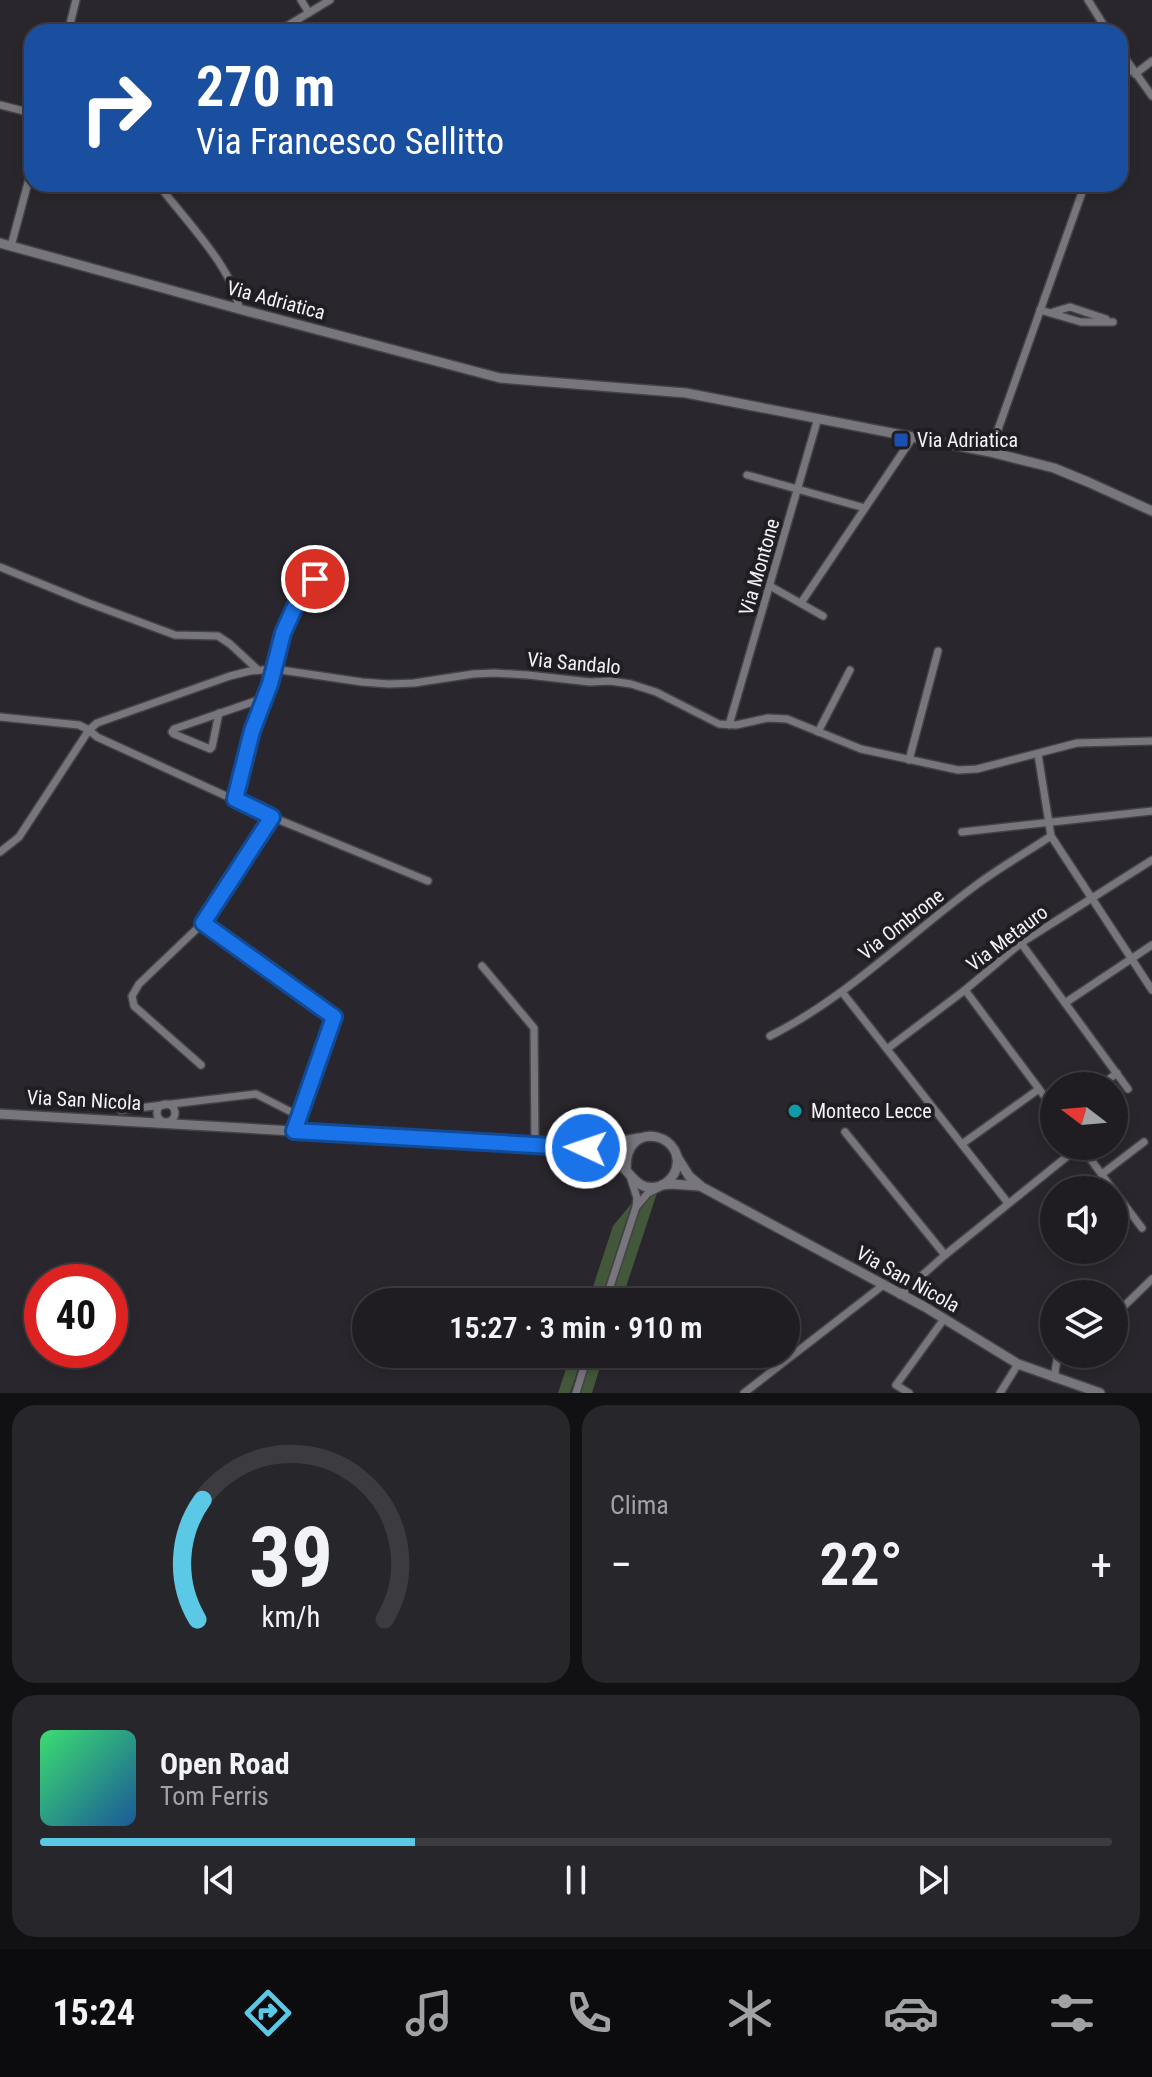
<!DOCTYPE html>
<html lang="it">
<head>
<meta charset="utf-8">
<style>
  :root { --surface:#1f1d22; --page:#27262a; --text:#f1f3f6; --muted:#a1a2a5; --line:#3c3b40; --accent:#5bc8e6 }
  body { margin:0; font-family:"Roboto Condensed",sans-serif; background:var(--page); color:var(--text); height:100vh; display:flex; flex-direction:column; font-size:30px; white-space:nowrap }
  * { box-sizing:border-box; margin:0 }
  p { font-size:26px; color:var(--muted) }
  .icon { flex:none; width:44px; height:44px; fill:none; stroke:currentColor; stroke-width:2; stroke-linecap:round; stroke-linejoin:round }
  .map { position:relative; height:1393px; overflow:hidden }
  .side { display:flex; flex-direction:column; gap:12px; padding:12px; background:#111013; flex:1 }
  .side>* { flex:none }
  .hud { position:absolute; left:24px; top:24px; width:1104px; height:168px; border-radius:24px; box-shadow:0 4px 12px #0003,0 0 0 2px var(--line); background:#1a4fa0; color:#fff; overflow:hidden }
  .needle { width:52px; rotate:286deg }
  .tools { position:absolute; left:1040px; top:1072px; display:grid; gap:16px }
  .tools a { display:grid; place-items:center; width:88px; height:88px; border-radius:50%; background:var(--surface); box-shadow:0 4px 12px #0003,0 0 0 2px var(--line); font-size:40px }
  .speed { position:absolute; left:24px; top:1264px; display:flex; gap:16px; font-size:40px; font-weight:700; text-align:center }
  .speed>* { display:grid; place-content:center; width:104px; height:104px; border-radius:50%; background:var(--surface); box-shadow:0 4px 12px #0003,0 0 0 2px var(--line); line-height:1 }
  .speed .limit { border:12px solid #d22; background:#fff; color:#111 }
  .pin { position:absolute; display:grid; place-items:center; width:68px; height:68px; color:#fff; margin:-34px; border:4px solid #fff; border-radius:50%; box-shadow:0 2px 8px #0007 }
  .me { position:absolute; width:88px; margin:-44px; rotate:273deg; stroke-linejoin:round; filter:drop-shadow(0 0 6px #0008) }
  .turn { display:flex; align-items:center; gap:28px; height:168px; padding:0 40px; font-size:36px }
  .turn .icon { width:104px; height:104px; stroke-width:2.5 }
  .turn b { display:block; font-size:56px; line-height:68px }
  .big { font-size:60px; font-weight:600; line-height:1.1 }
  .side .tile { flex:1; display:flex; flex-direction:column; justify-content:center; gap:12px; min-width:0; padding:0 28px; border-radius:24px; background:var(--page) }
  .side .dial { align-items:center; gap:0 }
  .dial svg { height:208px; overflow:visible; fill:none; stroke:var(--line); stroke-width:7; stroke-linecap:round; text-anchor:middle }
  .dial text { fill:var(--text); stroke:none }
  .song { display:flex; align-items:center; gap:24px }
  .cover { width:96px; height:96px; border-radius:12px; background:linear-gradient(135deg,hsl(140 70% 55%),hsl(210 70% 35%)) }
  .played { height:8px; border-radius:4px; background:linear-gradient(90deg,var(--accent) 35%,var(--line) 35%) }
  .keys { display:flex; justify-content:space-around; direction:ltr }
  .heat { display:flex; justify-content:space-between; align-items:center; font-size:44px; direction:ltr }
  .side .tiles { flex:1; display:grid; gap:12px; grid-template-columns:1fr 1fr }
  .tile:last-child { grid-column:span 2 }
  .trip { position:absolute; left:352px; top:1288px; width:448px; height:80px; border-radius:40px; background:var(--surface); box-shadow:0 4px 12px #0003,0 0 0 2px var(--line); font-weight:600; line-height:80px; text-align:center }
  .menu { display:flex; height:128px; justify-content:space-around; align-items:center; background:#0c0c0e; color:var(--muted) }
  .menu .icon { width:56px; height:56px }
  .menu .on { color:var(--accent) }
  .menu b { font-size:36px; color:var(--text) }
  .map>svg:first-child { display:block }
  .green { fill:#43583b }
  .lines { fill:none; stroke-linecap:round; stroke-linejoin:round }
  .minor-casing { stroke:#444246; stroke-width:10 }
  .tertiary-casing { stroke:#444246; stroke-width:12 }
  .minor { stroke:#78767d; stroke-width:7 }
  .tertiary { stroke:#78767d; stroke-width:9 }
  .route-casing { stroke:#114b97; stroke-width:20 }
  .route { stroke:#1a73e8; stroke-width:14 }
  .transit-dot { fill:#1a4fb4; stroke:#201d23; stroke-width:3 }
  .culture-dot { fill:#0f9aa8; stroke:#201d23; stroke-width:3 }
  .labels { text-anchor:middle; stroke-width:8; stroke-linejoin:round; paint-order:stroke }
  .street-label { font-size:20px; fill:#f3f2f6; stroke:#201d23 }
  .poi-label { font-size:20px; fill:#f3f2f6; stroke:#201d23; text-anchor:start }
</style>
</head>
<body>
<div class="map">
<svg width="1152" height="1393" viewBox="0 0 1152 1393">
  <rect width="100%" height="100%" fill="#29272d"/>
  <g class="green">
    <path d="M657,1193L621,1302H609L639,1209L649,1196Z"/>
    <path d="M632,1203L600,1302H588L613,1226Z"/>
    <path d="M571,1354H583L570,1393H558Z"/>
    <path d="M592,1354H604L592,1393H579Z"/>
  </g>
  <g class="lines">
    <defs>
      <g id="minor">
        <path d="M301,0L309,13"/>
        <path d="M1088,0L1108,32"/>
        <path d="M68,32L76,0"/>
        <path d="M277,32L330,0"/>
        <path d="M1120,51L1152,96"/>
        <path d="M1135,74L1152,61"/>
        <path d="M1120,84L1123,77L1132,69"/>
        <path d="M0,105L32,113"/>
        <path d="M158,184C183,218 234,268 239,309"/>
        <path d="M11,246L32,168"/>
        <path d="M1040,310L1081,322H1113"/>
        <path d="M1053,312L1070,307L1106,319"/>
        <path d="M990,452L1085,184"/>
        <path d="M747,475L865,508"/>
        <path d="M0,567L86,602L175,635L218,636L230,644L258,670"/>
        <path d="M770,586L823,616"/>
        <path d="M801,603L913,437"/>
        <path d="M219,713L212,747L210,749L174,734L172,732L174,729L264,698"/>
        <path d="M0,717L79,725L89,730L97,723L230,676L250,671L274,669L362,682L389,684L414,683L473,674L495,673L528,675L590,682L610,681L631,684L656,692L719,724L736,725L768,718L787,719L861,749L958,770L977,769L1077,743L1152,741"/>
        <path d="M729,725L818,418"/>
        <path d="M818,732L850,670"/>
        <path d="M1038,754L1051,836L1152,990"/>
        <path d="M909,760L938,651"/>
        <path d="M235,799L252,731L270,684L283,633L297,602L315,579"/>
        <path d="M272,817L428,881"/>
        <path d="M962,832L1152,811"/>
        <path d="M0,852L19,837L89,730L97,737L272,817L207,919L139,984L132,996L134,1006L201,1065"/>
        <path d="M203,923L334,1017L294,1131"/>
        <path d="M1021,943L1128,1089"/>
        <path d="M482,966L534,1028L535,1145"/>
        <path d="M965,990L1054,1109"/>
        <path d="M842,992L1008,1203"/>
        <path d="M1065,1003L1152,945"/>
        <path d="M770,1036C848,997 909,934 979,883C1002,866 1027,852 1051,836"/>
        <path d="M887,1049L965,990L1021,943L1152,860"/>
        <path d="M1100,1086L1117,1073"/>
        <circle cx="166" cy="1113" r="9"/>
        <path d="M121,1110L256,1094L299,1116"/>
        <path d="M845,1132L945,1255"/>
        <path d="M962,1144L1039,1089"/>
        <path d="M1081,1146L1113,1190"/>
        <path d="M1102,1174L1144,1142"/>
        <path d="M1114,1191L1142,1228"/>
        <path d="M637,1206L648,1193L658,1188"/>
        <path d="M900,1295L945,1255L1080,1146"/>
        <path d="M605,1302L636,1207L637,1198L631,1179"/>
        <path d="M1114,1312L1120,1310L1152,1279"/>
        <path d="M1054,1378L1058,1354"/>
        <path d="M576,1393L588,1354"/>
        <path d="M744,1393L882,1286"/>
        <path d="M909,1393L896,1385L944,1319"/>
        <path d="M1000,1393L1018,1364"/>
      </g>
      <g id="tertiary">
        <path d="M0,243L239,309L500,378L686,393L990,452L1054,468L1088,482L1152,511"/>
        <path d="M0,1114L586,1148C597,1151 606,1153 615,1160C630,1170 637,1194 660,1186C665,1184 671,1179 674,1174C693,1137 625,1114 626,1169"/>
        <path d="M591,1147L639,1138"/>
        <path d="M677,1157L689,1176L702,1187L925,1307L1018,1364L1100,1393"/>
        <path d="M662,1185L671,1184L699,1186"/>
      </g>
    </defs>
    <use href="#minor" class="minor-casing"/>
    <use href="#tertiary" class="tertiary-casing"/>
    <use href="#minor" class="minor"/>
    <use href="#tertiary" class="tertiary"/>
  </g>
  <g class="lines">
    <defs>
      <path id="route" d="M315,579L297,602L283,633L270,684L252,731L235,799L272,817L203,923L334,1017L294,1131L586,1148"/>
    </defs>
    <use href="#route" class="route-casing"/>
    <use href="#route" class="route"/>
  </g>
  <rect class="transit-dot" x="893" y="432" width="16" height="16" rx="4"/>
  <circle class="culture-dot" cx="795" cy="1111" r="8"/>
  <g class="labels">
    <g class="street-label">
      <text transform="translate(276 300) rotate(15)" y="7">Via Adriatica</text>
      <text transform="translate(759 567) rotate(-74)" y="7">Via Montone</text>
      <text transform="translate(574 663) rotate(5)" y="7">Via Sandalo</text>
      <text transform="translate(901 924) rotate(-38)" y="7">Via Ombrone</text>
      <text transform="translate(1007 938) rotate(-37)" y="7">Via Metauro</text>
      <text transform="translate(84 1100) rotate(3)" y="7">Via San Nicola</text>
      <text transform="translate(908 1279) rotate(29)" y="7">Via San Nicola</text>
    </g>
    <g class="poi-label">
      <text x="917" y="447">Via Adriatica</text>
      <text x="811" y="1118">Monteco Lecce</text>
    </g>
  </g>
</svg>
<div class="tools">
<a><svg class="needle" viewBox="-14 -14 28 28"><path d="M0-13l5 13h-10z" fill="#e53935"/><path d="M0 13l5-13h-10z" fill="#a1a2a5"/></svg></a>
<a><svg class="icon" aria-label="sound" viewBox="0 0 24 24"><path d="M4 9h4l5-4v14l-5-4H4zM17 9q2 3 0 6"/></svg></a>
<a><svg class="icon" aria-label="layers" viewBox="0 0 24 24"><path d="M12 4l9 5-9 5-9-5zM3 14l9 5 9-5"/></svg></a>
</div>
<div class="speed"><div class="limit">40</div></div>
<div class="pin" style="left:315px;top:579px;background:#d93025"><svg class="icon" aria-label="arrive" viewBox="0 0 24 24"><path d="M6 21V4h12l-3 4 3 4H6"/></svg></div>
<svg class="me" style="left:586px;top:1148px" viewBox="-20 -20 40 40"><circle r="17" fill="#1a73e8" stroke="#fff" stroke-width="3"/><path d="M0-11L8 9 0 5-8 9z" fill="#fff"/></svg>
<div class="trip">15:27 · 3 min · 910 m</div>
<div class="hud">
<div class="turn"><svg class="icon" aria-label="right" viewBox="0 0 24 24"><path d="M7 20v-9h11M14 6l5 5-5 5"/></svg><div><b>270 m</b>Via Francesco Sellitto</div></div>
</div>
</div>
<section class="side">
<div class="tiles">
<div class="tile dial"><svg viewBox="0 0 100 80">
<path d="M14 69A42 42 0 1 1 86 69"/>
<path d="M14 69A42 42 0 0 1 16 23" stroke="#5bc8e6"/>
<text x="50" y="56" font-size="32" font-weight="700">39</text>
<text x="50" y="72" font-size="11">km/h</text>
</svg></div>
<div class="tile"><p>Clima</p>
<div class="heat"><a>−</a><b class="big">22°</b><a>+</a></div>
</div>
<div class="tile">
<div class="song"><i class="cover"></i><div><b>Open Road</b><p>Tom Ferris</p></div></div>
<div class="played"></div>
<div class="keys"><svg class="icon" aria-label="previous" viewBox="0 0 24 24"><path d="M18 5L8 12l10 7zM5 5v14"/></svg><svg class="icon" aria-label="pause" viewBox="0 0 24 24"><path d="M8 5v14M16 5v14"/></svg><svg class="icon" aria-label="next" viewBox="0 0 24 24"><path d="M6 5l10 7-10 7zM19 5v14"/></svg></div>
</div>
</div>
</section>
<nav class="menu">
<b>15:24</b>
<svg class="icon on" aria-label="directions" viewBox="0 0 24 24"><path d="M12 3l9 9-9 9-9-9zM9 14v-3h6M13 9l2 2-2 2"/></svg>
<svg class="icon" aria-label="music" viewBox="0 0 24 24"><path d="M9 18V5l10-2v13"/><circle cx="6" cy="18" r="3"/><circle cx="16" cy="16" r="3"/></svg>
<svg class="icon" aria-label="phone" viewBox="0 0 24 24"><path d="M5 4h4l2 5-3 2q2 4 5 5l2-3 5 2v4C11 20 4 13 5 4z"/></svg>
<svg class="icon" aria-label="climate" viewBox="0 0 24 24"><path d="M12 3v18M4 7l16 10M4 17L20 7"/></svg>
<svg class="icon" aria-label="car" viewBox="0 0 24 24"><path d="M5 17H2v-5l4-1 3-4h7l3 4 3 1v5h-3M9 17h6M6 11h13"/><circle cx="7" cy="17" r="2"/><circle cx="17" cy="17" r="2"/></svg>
<svg class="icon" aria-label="filters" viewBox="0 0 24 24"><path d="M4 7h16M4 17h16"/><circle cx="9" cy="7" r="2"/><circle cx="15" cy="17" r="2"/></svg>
</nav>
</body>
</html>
